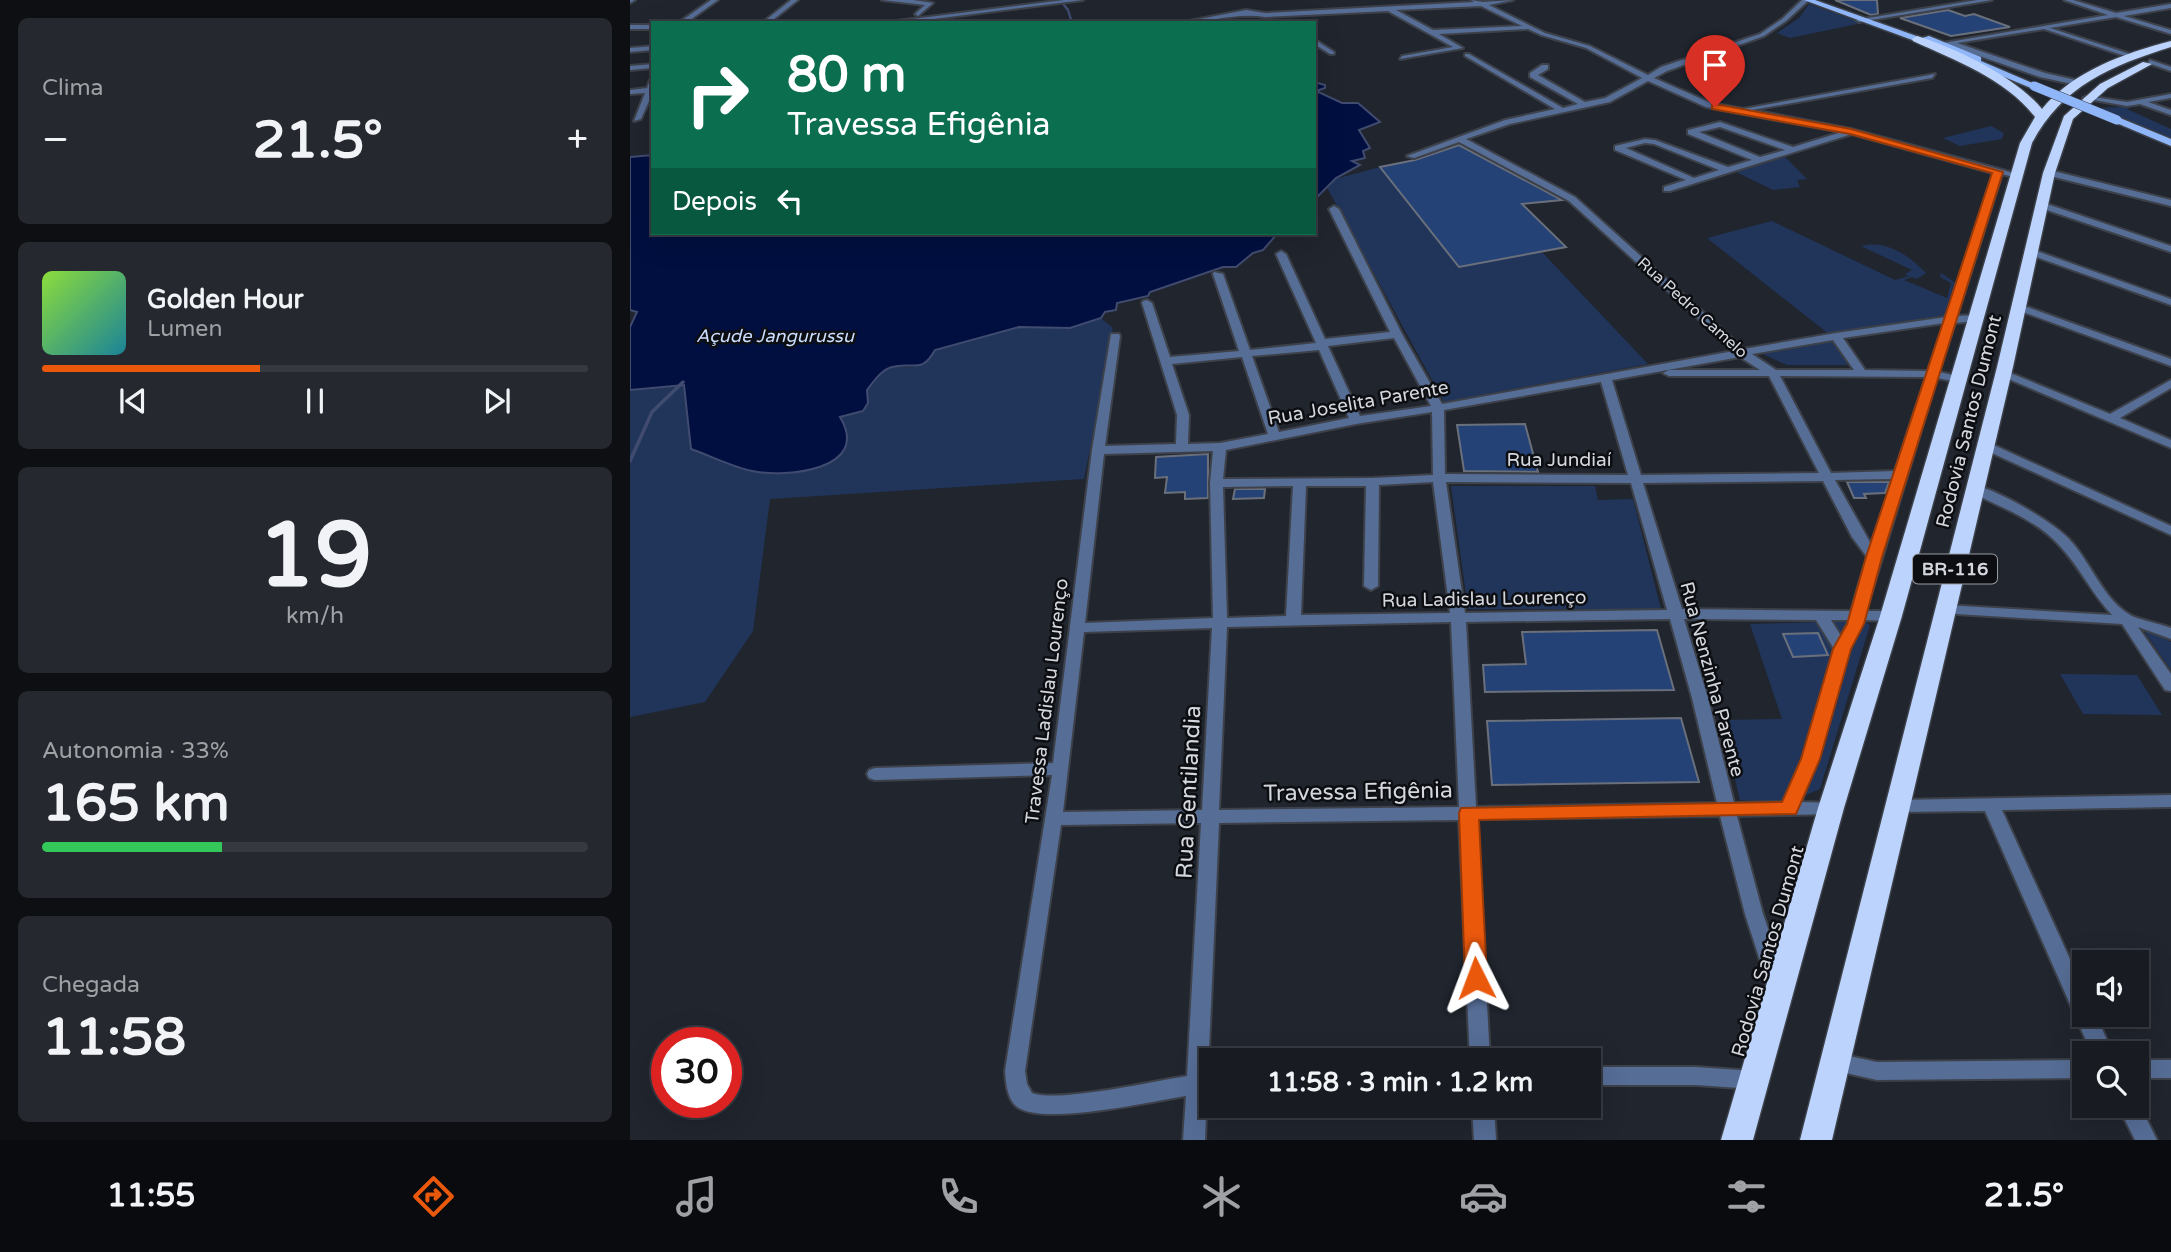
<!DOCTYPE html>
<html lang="pt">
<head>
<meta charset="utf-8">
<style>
  :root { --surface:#181c22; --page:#25292f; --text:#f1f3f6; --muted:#9fa1a5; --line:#363a40; --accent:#ea580c }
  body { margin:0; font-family:"Varela Round",sans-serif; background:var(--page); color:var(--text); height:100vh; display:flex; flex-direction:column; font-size:26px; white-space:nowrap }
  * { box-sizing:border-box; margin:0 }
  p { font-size:23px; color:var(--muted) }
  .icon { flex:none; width:38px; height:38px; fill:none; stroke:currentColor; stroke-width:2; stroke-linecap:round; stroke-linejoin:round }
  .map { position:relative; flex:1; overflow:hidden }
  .details { display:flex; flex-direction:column; gap:18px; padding:18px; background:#0d0f13; width:630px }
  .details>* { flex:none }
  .hud { position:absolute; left:21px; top:21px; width:665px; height:214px; border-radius:0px; box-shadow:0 7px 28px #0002,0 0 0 2px var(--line); background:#0b6e4f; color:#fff; overflow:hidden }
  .controls { position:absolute; left:1442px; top:950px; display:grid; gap:14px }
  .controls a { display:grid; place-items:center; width:77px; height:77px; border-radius:0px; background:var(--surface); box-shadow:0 7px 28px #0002,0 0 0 2px var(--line); font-size:35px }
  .speed { position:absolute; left:21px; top:1027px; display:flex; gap:14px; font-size:35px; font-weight:700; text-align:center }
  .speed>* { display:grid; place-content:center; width:91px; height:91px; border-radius:50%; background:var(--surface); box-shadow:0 7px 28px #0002,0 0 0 2px var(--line); line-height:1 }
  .speed .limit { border:10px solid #d22; background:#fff; color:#111 }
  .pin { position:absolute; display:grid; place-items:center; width:60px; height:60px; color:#fff; margin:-72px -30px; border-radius:50% 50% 50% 0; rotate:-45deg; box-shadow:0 0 7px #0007 }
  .pin .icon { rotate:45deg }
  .me { position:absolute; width:77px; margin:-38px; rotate:357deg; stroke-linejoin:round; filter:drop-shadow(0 0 5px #0008) }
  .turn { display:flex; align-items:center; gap:24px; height:147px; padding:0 21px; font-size:32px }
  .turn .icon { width:91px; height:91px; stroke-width:2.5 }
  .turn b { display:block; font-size:49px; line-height:60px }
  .then { display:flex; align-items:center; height:66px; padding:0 21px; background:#0003; gap:14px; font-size:26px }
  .big { font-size:52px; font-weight:700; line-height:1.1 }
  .details .tile { flex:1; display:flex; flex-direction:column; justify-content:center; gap:10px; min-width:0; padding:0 24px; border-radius:10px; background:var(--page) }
  .details .dial { align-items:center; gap:0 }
  .dial b { font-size:91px; line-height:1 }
  .song { display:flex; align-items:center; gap:21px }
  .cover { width:84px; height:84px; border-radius:10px; background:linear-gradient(135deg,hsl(90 70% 55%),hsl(190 70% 35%)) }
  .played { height:7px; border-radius:4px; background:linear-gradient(90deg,var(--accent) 40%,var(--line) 40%) }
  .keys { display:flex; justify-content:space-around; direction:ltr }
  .heat { display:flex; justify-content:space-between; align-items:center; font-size:38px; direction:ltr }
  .charge { height:10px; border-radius:5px; background:linear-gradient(90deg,#34c759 33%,var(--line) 0) }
  .trip { position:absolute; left:569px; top:1048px; width:402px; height:70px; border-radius:0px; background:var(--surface); box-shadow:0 7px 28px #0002,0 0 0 2px var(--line); font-weight:700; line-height:70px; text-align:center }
  .tab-bar { display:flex; height:112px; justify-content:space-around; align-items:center; background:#0a0b0e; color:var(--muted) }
  .tab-bar .icon { width:49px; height:49px }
  .tab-bar .selected { color:var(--accent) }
  .tab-bar b { font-size:32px; color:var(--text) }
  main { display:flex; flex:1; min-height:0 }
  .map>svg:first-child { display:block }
  .green { fill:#21355a }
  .water { fill:#000f40; stroke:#404b6f; stroke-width:2 }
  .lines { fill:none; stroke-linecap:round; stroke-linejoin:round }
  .stream-far1 { stroke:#404b6f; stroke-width:2.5 }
  .stream { stroke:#404b6f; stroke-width:3.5 }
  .building { fill:#254277; stroke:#6a707b; stroke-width:2 }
  .minor-casing { stroke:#3d414a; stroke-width:4 }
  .major-casing { stroke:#3d414a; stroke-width:3 }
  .highway-casing { stroke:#3d414a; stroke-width:3 }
  .minor { fill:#566d96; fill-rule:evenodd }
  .major { fill:#90b6fa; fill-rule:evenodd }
  .highway { fill:#bcd4fd; fill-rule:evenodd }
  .major-bridge-casing { stroke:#3d414a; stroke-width:10; stroke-linecap:butt }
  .major-bridge { stroke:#90b6fa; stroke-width:9 }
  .route { fill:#ea580c; stroke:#983908; stroke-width:2 }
  .labels { text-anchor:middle; stroke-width:5; stroke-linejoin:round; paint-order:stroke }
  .far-street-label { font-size:16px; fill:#d4d7de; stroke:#0c0e12 }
  .far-water-label { font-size:18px; font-style:italic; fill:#caddff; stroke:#0c0e12 }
  .shield { fill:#0c0e12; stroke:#989ba1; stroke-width:2 }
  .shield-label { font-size:18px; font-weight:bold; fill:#d4d7de }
  .street-label { font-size:19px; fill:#d4d7de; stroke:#0c0e12 }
  .near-street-label { font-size:23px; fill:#d4d7de; stroke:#0c0e12 }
</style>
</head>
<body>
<main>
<section class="details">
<div class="tile"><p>Clima</p>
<div class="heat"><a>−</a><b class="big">21.5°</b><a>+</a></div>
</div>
<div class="tile">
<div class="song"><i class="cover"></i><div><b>Golden Hour</b><p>Lumen</p></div></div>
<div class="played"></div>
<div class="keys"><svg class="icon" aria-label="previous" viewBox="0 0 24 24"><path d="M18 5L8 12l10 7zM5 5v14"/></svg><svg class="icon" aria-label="pause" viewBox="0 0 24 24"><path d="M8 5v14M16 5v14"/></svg><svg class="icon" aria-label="next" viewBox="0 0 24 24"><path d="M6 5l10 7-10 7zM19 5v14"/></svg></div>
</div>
<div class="tile dial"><b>19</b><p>km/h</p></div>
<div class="tile"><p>Autonomia · 33%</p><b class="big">165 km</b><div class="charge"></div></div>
<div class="tile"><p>Chegada</p><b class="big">11:58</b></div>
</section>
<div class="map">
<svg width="1541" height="1140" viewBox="0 0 1541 1140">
  <rect width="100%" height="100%" fill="#20252e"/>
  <g class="green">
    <path d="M1179,4L1232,23L1160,38L1147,33L1169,18Z"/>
    <path d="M1504,106L1497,109L1541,129V138L1469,108Z"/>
    <path d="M1361,126L1374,133L1372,139L1330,146L1313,138Z"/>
    <path d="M1155,157L1177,179L1167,180L1170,187L1143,190L1106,172Z"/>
    <path d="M750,167L829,267L912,252L1018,364L814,402L694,182Z"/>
    <path d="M1142,221L1265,280L1279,276L1275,274L1282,270L1231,246C1256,239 1280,256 1296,273L1287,279L1282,277L1274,280L1317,298L1321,283L1310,277L1311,273L1326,283L1315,315L1200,335L1077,238Z"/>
    <path d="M471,318L482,327L483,334L454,479L140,499L123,631L75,702L0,717V390L55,385L184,468L205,460L214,451L209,417L238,403L237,390L253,371L264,367H283L305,350L333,341L390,327L440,328Z"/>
    <path d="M1204,340L1218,365H1157L1128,352Z"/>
    <path d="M821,486H965L968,500L1003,499L1031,609H838Z"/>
    <path d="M1233,621L1240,625L1190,789L1155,804L1110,800L1091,720L1152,719L1120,624Z"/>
    <path d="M1514,631H1520L1541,642V670Z"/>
    <path d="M1430,674L1507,675L1532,715L1453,714Z"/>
  </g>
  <g class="water">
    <path d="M684,82L695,85V88L686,91L712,103H728L750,122L729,130L740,148L733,151L735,158L722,161L730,165L706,178L684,200Z"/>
    <path d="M23,155V233H648L633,250L623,253L606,267H593L520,292L518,296L487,303L486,310L475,312L471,318L440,328L389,327L305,350C291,375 283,361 262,367C251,370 244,381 237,390L238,403L233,411L210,417C242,470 156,478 122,471C102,467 81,456 61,449L54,385L0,390V327L7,312L0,310V157Z"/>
  </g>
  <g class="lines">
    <path class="stream-far1" d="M430,0L438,10L442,23"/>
    <path class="stream" d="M0,461L22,412L53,382"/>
  </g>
  <g class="building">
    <path d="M1205,0H1247L1248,14L1241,15Z"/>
    <path d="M1318,10L1335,16L1344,14L1380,27L1321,36L1270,18Z"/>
    <path d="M829,145L932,200L892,204L936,247L829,267L750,167L785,160Z"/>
    <path d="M895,424L908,472L834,471L827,425Z"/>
    <path d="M578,454V498L555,499V492L535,493L537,477L525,478L526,457Z"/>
    <path d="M1217,482H1259L1255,493L1234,494L1236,498H1224Z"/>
    <path d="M605,489H635L634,498L603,499Z"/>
    <path d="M1027,630L1044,690L855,692L853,665L896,664L892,632Z"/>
    <path d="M1188,633L1198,655L1163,657L1153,634Z"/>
    <path d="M1051,718L1069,782L862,785L857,721Z"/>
  </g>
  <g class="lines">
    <defs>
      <g id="minor">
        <path d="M0,0H5L0,3Z"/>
        <path d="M81,0H88L56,23H48Z"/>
        <path d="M161,0H168L139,23H132Z"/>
        <path d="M252,0H283L303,3L288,16L285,14L295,5Z"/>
        <path d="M434,0H453L272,23H250Z"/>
        <path d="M841,0L853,2L883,0L859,5L915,33L960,46L1018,75L1031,67L1130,34L1152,19L1172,0H1179L1156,21L1134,36L1037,71L1024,78L1081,103L1113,109L1305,74L1302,78L1122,110L1221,129L1391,175L1387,178L1372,174L1327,316L1346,315L1351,318L1346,321L1325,323L1309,372L1332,377L1334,379L1328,382L1307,378L1236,611H1261L1268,616L1261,621L1233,620L1220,649L1188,759L1171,802L1207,803L1210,808L1207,813L1201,814L1107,816L1133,914L1158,985L1155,991L1148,993L1141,991L1138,985L1115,914L1090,816L847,819L860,1060H840L829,820L589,823L578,1073H581V1091L577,1092L575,1140H553L556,1096C523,1101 410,1127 386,1106C377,1098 376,1083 375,1071L422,775L245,780L239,778L237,774L239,770L245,768L423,763L462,450L481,334H489L490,336L475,446L546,444L547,415L512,303L513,301L517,300L522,303L540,357L609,351L583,274L584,272L593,274L620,350L686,343L646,254L651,251L656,254L695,339L760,332L699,209L704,206L709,209L772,334L812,404L1104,351L939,201L829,142L784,158L777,156L875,120L925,109L835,56V54H839L933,108L948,104L900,77V73L912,65H918V69L908,75L955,102L975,98L1012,78L956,48L911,35L898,29L809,34L833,48L770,59L772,56L823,47L758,11L635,17C606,12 578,23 549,23L616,10L635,13L844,2ZM851,6L892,26L803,30L766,10ZM1018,81L1076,107L1212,132L1163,147L1090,122L1058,130V134L1122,160L1098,167L1025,140L1015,139L985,146V150L1056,180L1034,187V191H1040L1222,134L1363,173L1316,317L1206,333L1114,349L945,197L836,139L880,124L980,102ZM1090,127L1155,150L1130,157L1069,132ZM1015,143L1024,144L1089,170L1064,178L996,148ZM1314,323L1298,371L1235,370L1213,338ZM764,338L801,406L730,416L698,346ZM1203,340L1224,370H1146L1122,354ZM689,350L719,418L649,432L622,356ZM612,357L638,434L590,443L558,444L559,415L542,364ZM1110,357L1130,370H1039L1033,373L1039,376H1139L1189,473L1011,475L982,380ZM1150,376L1296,377L1265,471L1201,473ZM971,382L998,475L815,474L814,410ZM802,412L803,475L743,478L593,479L596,450L726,424ZM583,451L580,483L583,618L455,623L474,454ZM1263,479L1241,544L1205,480ZM1193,481L1222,537L1237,557L1221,611L1052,609L1013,483ZM803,482L820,613L671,615L676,486H736L734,586L741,590L748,586L749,485ZM816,482L1001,483L1037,610L835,613ZM663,486L656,616L597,618L593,487ZM1040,619L1062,698L1087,803L846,807L836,622ZM1054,619L1186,620L1204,649L1172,759L1153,802L1104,803L1078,698ZM1201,620H1219L1211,636ZM821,622L829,807L589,810L597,627ZM582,628L572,810L433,812L454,632ZM571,823L557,1076C525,1081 428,1103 402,1093L397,1084L395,1071L431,825Z"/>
        <path d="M1347,0H1362L1229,22L1226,20Z"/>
        <path d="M1434,0H1443L1486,13L1541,4V8L1494,16L1541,30V34L1486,17L1420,28L1503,55L1501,58L1414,29L1327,43L1415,73L1450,81L1451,83L1447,85L1410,77L1318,45L1310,46L1307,44L1478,15Z"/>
        <rect x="0" y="25" width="23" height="4"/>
        <path d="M684,39L704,52V54H700L684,44Z"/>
        <path d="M23,46V50L0,52V48Z"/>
        <path d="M1520,60L1541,67V71L1518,63Z"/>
        <path d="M23,64V68L0,70V66Z"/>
        <path d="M20,80H23V92L11,119L4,121L15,93L0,94V90L17,88Z"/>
        <path d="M1541,94V98L1518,102L1541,110V115L1510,104L1497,106L1453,98L1457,96L1497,102Z"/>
        <path d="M1419,170L1541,200V206L1416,175L1415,173Z"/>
        <path d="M1411,202L1541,246V252L1408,207V203Z"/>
        <path d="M1401,249L1541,299V305L1398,254L1396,252Z"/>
        <path d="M1389,304L1541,359V366L1385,309V305Z"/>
        <path d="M1373,370L1480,414L1541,380V388L1490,418L1541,440V448L1369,375L1367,373Z"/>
        <path d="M1355,441L1541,526V535L1351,448L1349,445L1351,442Z"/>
        <path d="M1345,485C1371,492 1420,520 1439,539C1461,562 1472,598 1500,615C1506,619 1531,624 1541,628V639L1508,627L1541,674V691L1535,690L1492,624L1310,613L1308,610L1310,607L1315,605L1482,615C1462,594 1449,566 1429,545C1406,520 1371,507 1340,492L1339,489Z"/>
        <path d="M1541,795V807L1372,810L1454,990V1015H1466L1483,1054H1462L1355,811L1266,812L1260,811L1257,806L1260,801L1266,800Z"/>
        <path d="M1205,1053L1247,1062L1454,1060V1078L1247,1080L1198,1069L1195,1062L1198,1055Z"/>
        <rect x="1507" y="1060" width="34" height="18"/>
        <path d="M959,1067H1066L1124,1071L1131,1073L1134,1080L1131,1087L1124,1089L1066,1085H959Z"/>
        <path d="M1507,1100L1527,1140H1505L1488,1106H1507Z"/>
        <path d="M842,1106H864L866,1140H844Z"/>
      </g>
      <g id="major">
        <path d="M1174,0H1185L1292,38L1299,36L1351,57V61L1409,86L1401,88L1333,60V56L1311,47L1304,48Z"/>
        <path d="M1484,118H1490L1541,139V146L1484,122Z"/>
      </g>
      <g id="highway">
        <path d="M1287,36C1326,48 1386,77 1412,109C1443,71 1495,53 1541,41V47C1481,66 1433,85 1402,143L1272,616L1214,808L1123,1140H1091L1188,808L1250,616L1390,143L1405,117C1376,79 1326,61 1283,41L1282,39Z"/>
        <path d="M1513,62L1522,64L1478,88L1443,119L1425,173L1383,367L1202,1140H1170L1367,367L1413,173L1434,116L1470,84Z"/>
      </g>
    </defs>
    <use href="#minor" class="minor-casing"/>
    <use href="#major" class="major-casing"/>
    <use href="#highway" class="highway-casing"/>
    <use href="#minor" class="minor"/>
    <use href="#major" class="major"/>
    <use href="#highway" class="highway"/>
    <defs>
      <path id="major-bridge" d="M1404,86L1487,120"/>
    </defs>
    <use href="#major-bridge" class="major-bridge-casing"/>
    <use href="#major-bridge" class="major-bridge"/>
  </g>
  <path class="route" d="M1085,104L1221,129L1373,172L1252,557L1234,624L1221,649L1190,759L1166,814L849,820L857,978L854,985L846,987L838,985L835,978L829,813L831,808L1152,802L1171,759L1203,649L1217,624L1236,557L1362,173L1220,134L1082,109V105Z"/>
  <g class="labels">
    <g class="far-street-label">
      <text transform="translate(1063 307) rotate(42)" y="6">Rua Pedro Camelo</text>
    </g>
    <g class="far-water-label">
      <text x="145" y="342">Açude Jangurussu</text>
    </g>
    <rect class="shield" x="1283" y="554.5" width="84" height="29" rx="5"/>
    <g class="shield-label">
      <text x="1325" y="575">BR-116</text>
    </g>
    <g class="street-label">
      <text transform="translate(728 402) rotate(-10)" y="7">Rua Joselita Parente</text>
      <text transform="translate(1338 421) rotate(-76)" y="7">Rodovia Santos Dumont</text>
      <text x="929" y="466">Rua Jundiaí</text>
      <text transform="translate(854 598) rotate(-1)" y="7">Rua Ladislau Lourenço</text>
      <text transform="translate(1083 679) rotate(75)" y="7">Rua Nenzinha Parente</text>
      <text transform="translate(416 701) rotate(-83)" y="7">Travessa Ladislau Lourenço</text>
      <text transform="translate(1137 951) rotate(-74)" y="7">Rodovia Santos Dumont</text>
    </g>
    <g class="near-street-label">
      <text transform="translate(728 791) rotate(-1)" y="8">Travessa Efigênia</text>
      <text transform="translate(558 792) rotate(-87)" y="8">Rua Gentilandia</text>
    </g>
  </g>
</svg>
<div class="controls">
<a><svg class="icon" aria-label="sound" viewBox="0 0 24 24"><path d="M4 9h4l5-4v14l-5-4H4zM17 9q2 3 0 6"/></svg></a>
<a><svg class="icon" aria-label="search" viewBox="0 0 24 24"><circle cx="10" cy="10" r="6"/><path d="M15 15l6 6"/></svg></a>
</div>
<div class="speed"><div class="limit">30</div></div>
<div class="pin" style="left:1085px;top:107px;background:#d93025"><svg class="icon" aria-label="arrive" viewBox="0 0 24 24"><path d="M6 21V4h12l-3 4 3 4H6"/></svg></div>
<svg class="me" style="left:846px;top:978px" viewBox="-20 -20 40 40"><path d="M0-17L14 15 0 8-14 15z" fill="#ea580c" stroke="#fff" stroke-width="4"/></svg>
<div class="trip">11:58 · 3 min · 1.2 km</div>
<div class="hud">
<div class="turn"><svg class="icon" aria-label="right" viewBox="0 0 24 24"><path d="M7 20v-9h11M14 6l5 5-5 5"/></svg><div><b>80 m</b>Travessa Efigênia</div></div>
<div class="then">Depois<svg class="icon" aria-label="left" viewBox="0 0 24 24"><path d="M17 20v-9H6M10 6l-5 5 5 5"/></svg></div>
</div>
</div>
</main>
<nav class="tab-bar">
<b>11:55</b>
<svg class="icon selected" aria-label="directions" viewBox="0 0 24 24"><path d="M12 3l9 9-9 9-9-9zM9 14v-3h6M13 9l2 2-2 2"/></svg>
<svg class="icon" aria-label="music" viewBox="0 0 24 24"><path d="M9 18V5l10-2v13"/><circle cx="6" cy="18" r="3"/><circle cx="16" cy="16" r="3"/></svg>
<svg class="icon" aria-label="phone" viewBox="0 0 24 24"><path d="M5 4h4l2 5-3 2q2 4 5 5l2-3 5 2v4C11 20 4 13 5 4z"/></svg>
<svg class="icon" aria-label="climate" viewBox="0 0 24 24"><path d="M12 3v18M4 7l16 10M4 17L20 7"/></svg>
<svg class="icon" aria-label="car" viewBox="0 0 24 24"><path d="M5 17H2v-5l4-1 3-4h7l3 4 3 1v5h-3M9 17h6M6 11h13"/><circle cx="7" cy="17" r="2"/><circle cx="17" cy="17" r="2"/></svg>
<svg class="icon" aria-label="filters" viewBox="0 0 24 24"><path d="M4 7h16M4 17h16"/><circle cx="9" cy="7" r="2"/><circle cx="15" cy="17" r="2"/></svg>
<b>21.5°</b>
</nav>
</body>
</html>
